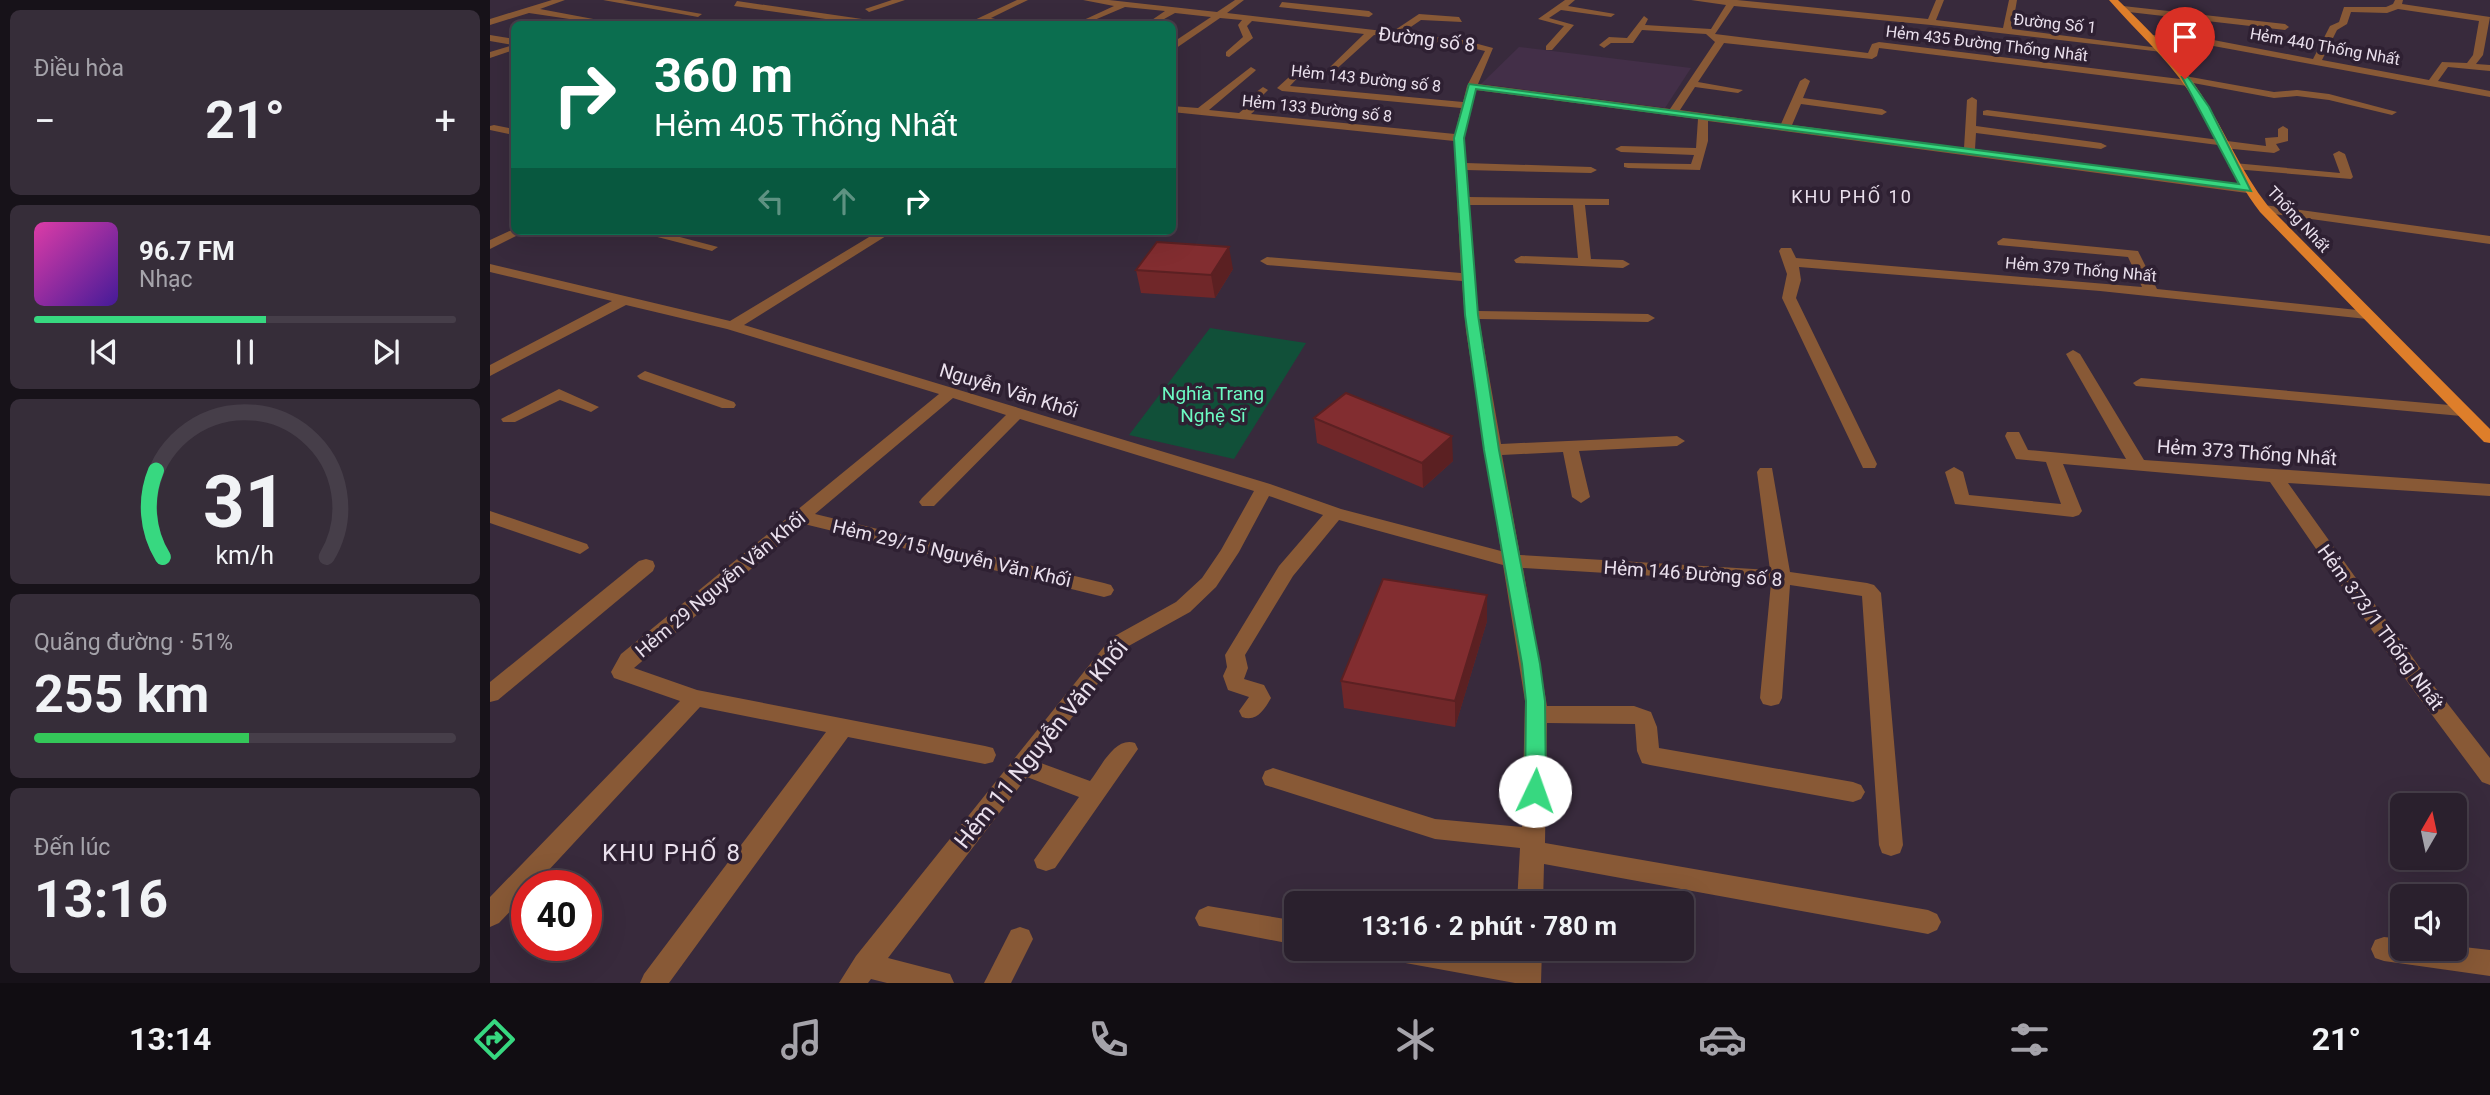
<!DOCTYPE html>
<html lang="vi">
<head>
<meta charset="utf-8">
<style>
  :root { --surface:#2a202d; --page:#362d39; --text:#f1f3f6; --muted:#a5a3aa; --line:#463e49; --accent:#37d880 }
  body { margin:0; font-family:Roboto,sans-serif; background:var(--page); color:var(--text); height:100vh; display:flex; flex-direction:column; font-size:26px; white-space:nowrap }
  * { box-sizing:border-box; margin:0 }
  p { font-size:23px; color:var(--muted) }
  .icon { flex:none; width:38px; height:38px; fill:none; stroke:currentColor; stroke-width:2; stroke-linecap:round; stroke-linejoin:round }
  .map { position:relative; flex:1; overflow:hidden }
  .sheet { display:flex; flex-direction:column; gap:10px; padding:10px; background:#171219; width:490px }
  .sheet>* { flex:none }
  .top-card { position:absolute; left:21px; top:21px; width:665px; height:214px; border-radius:10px; box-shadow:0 7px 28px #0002,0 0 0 2px var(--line); background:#0b6e4f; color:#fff; overflow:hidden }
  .needle { width:46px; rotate:9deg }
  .tools { position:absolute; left:1900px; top:793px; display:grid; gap:14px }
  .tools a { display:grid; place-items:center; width:77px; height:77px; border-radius:10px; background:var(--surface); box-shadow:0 7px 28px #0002,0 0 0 2px var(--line); font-size:35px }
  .speed { position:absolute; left:21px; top:870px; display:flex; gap:14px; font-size:35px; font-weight:700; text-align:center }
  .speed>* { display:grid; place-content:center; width:91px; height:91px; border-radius:50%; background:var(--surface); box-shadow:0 7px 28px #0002,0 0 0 2px var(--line); line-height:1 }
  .speed .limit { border:10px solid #d22; background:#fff; color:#111 }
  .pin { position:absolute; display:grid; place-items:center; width:60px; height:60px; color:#fff; margin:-72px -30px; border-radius:50% 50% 50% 0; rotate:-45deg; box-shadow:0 0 7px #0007 }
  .pin .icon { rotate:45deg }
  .me { position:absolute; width:77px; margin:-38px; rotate:3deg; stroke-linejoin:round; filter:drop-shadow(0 0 5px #0008) }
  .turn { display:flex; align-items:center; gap:24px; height:147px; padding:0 28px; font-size:32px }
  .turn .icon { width:91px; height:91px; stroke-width:2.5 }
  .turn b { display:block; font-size:49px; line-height:60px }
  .lanes { display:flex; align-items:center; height:66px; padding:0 28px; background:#0003; justify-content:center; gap:35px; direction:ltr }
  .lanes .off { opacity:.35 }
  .big { font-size:52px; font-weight:700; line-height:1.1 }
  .sheet .card { flex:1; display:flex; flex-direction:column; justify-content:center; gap:10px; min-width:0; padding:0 24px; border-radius:10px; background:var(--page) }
  .sheet .dial { align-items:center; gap:0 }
  .dial svg { height:182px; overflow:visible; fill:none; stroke:var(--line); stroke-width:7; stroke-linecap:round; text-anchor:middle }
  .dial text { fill:var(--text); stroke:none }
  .song { display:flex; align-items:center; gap:21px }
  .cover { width:84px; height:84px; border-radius:10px; background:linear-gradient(135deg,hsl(320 70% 55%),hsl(260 70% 35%)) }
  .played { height:7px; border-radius:4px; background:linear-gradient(90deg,var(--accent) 55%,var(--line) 55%) }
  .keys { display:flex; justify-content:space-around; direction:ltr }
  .heat { display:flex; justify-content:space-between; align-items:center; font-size:38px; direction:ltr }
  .charge { height:10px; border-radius:5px; background:linear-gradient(90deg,#34c759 51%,var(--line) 0) }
  .trip { position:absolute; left:794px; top:891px; width:410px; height:70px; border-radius:10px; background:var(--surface); box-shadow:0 7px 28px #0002,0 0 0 2px var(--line); font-weight:700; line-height:70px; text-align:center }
  .menu { display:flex; height:112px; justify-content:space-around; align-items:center; background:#110d12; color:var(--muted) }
  .menu .icon { width:49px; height:49px }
  .menu .current { color:var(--accent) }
  .menu b { font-size:32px; color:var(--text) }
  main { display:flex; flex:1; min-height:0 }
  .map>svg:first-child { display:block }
  .built { fill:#432f48 }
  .green { fill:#115039 }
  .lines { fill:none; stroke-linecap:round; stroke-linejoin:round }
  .minor { fill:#885936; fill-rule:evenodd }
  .major { fill:#de7e2a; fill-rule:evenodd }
  .wall { fill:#702729 }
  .shaded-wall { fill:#5b2022 }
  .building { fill:#822d30; stroke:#5b2022; stroke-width:2 }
  .route { fill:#37d880; stroke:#248c53; stroke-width:2 }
  .labels { text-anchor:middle; stroke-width:7; stroke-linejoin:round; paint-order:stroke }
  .far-street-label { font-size:16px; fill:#eae0ed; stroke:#2e2032 }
  .far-neighbourhood-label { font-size:18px; letter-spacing:2px; fill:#eae0ed; stroke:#2e2032 }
  .street-label { font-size:19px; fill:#eae0ed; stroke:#2e2032 }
  .park-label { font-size:19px; fill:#6cfac2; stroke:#2e2032 }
  .near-street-label { font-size:23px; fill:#eae0ed; stroke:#2e2032 }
  .near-neighbourhood-label { font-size:24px; letter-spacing:2px; fill:#eae0ed; stroke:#2e2032 }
</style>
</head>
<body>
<main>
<section class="sheet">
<div class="card"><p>Điều hòa</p>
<div class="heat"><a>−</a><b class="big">21°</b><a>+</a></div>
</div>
<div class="card">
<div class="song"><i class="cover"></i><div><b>96.7 FM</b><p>Nhạc</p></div></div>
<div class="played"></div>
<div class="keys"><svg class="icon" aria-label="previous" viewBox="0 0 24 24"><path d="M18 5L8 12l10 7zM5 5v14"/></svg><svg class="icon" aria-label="pause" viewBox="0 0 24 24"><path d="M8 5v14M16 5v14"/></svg><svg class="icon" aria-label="next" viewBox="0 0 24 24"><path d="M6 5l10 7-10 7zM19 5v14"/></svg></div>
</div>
<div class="card dial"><svg viewBox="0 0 100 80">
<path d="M14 69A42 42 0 1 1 86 69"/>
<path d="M14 69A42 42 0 0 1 11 31" stroke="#37d880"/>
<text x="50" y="56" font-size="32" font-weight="700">31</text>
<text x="50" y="72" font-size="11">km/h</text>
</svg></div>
<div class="card"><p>Quãng đường · 51%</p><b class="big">255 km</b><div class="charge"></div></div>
<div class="card"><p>Đến lúc</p><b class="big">13:16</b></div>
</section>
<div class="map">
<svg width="2000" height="983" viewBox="0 0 2000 983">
  <rect width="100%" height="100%" fill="#382a3c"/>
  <path class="built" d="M1029,47L1201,68L1175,108L991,84Z"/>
  <path class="green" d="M720,328L816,343L744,459L639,435Z"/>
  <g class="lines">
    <g class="minor">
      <path d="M62,0H75L50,9L130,24H113L39,13L0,25V19Z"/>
      <path d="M113,0H133L212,14L208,17Z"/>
      <path d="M402,0H415L379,12L375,9Z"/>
      <path d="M527,0H538L501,18L526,24L492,22L476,24Z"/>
      <path d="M593,0H619L727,12L745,0H754L737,13L902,32L929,14L969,17L972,22L931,20L912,33L973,40L1003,48L988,84L1180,109L1225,42L1216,34L1152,30L1143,43H1121L1114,48L1109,45L1119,37L1137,38L1154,16L1158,19L1155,25L1221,29L1236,5L1201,0H1247L1438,19L1446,0H1454L1446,20L1513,28L1519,0H1527L1522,29L1677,49L1672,52L1441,25L1244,6L1225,34L1378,53L1382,44L1389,42L1690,79L1695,76L1784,92L1807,90L1839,94L1907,112L1902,115L1839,100L1807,96L1784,98L1703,83L1698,86L1389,48L1387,56L1382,59L1234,43L1208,82L1253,90L1248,93L1205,87L1190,110L1291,124L1310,81L1315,78L1320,81L1313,98L1392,109L1397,112L1392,115L1311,104L1302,125L1474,148L1477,100L1482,97L1487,100L1486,126L1611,143L1617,146L1611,149L1486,133L1485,149L1761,186L1763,189L1757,193L1218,121V141L1210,170L1138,168L1134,167V163L1201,164L1204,155L1131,152L1125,149L1131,146L1206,148L1208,119L986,90L974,138L976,163L1101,167L1107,170L1101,173L976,170L978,197L1119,199V205H1095L1101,259L1133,260L1140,264L1133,268L1026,263L1024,260L1031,256L1088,258L1083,205H978L988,311L1158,314L1165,318L1158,322L989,319L1011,444L1187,436L1195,441L1187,446L1089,451L1100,497L1091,503L1082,497L1073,452L1012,455L1030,555L1280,570L1267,472L1270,468H1282L1300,572L1377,583L1384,585L1391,593L1413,845L1410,853L1401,856L1392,853L1389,845L1372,596L1300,585L1292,698L1289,704L1281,706L1273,704L1270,698L1281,583L1033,568L1057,706H1144L1161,712L1167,727L1169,748L1363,782L1371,785L1375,792L1371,799L1363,802L1160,765L1152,763L1147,751L1145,724L1057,723L1055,843L1438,910L1447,914L1451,922L1447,930L1438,934L1054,864L1053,903H1027L1030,848L945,839L775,785L772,778L775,771L783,768L945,819L1032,827L1035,701L1013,565L849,520L803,576L755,655L758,668L754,679L774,685L781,698C774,710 767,722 752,717L749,711L759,697L738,690L733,676L737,667L735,655L789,566L833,515L779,496L749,552L726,587L700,612L635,648L548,762L600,781C611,767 625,736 645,743L648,749L565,868L556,871L547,868L544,860L589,797L537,777L398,958L460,974L464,983H397L381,979L378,983H349L366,956L621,638L686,602L712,578L731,550L764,491L530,419L444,506H432L429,502L432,498L516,415L463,398L325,514L614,583L621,585L624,590L621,595L614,597L314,524L144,668L207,690L495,746L503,748L506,755L503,762L495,764L358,737L179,983H150L154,974L336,732L210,707L44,886H37V894L9,923L0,927V897L190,701L124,678L121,672L131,654L449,394L237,329L136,305L0,376V365L122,301L0,272V264L240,321L389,231H404L254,325L780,484L851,509L1011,551L976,331L972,281L777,265L770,261L777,257L971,273L964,141L682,112V106L708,108L761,67L766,70L764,72L719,110L749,113L760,104L756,101L757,99L773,87L778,90L768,100L772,104L761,114L965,134L971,108L792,91L787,88L809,68L814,71L800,86L973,102L977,86L995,51L973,46L884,35L841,74L836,71L838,69L874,34L762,21L757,26L763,38L739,57L736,56V52L753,37L748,25L752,20L730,18L682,51V43L721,17L685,13L665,24H656L675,11L635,7L595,24H585L624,6Z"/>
      <path d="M1075,0H1085L1078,6L1125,14L1121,17L1071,10L1059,18L1084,25L1062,50H1056V46L1074,26L1048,19Z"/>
      <path d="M1905,0H1913L1912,4L2000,17L1993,55L1986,64L2000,65V71L1958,67L1948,81L2000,91V97L1718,45L1663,41L1658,38L1663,35L1718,39L1823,59L1840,26L1849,22L1854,7H1896L1903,4ZM1908,9L1989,21L1983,55L1977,63L1952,62L1939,80L1832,60L1847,30L1857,24L1861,12L1897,13Z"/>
      <path d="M247,1L386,21L390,24H371L244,6Z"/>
      <path d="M792,2L879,11L883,14L879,17L789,7Z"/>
      <path d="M1633,6L1795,24L1799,27L1795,30L1630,11Z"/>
      <path d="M0,35L24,39V50L0,58V52L23,45L0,41Z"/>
      <path d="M1497,110L1776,146L1775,138L1788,137V129L1793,126L1798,129V141L1786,144L1790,150L1784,153L1733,148L1728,145L1493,115V111Z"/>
      <path d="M4,125L24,129V135L0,130V126Z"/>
      <path d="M1849,151L1855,154L1863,177L1861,179L1744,169L1738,166L1744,163L1850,173L1843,154Z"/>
      <path d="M1774,205L2000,236V244L1770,212V206Z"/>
      <path d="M24,229L36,231L0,249V240Z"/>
      <path d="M144,231H167L228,247L222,251Z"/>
      <path d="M1513,238L1648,251L1667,289L1877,311L1884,315L1877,319L1610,291L1309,267L1311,280L1306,298L1387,464L1385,468H1373L1292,298L1297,274L1289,251L1291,248H1301L1306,258L1652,287L1638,257L1508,245L1507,242Z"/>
      <path d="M1583,350L1590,354L1654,460L2000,484V496L1798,483L1933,672L2000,758V785L1992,782L1919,684L1780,482L1573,464L1592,511L1589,515L1583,517L1465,504L1455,472L1464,467L1473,472L1479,495L1571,504L1556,462L1526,459L1515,436L1517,432H1529L1538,450L1636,459L1576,354Z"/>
      <path d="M155,371L244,402L246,405L244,408H232L150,379L147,376Z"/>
      <path d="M1651,378L1971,406L1979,411L1971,416L1646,386L1643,383Z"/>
      <path d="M69,389L109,407L101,412L70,400L25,422H13L11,419Z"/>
      <path d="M0,511L97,544L99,548L90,554L0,523Z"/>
      <path d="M156,559L163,561L165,566L163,571L8,700L0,702V682L149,561Z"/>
      <path d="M718,906L807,921V945L709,926L705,918L709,910Z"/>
      <path d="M530,927L539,930L543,939L521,983H494L521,930Z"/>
      <path d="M1894,937L1913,939V948H1965V946L2000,950V976L1894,961L1885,958L1881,949L1885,940Z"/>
      <path d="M886,948H975L1026,957V948H1052L1051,983H1025L899,960L890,957Z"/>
    </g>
    <path class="major" d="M1619,0H1628C1658,29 1688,59 1711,94C1735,131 1751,172 1778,206L2000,429V443L1994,442L1770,212C1741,174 1725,129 1698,90C1675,56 1645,30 1619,0Z"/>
  </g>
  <g class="wall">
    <path d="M743,269L725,298L651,293L646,270Z"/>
    <path d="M824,418L963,461L933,488L827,443Z"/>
    <path d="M997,595V621L965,727L854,708L851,681Z"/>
  </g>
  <g class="shaded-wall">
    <path d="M739,247L743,269L725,298L721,275Z"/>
    <path d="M962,436L963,461L933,488L932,463Z"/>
    <path d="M997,595V621L965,727V701Z"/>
  </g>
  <g class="building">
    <path d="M667,242L739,247L721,275L646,270Z"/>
    <path d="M856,393L962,436L932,463L824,418Z"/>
    <path d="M893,579L997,595L965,701L851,681Z"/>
  </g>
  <path class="route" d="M1692,77H1698L1719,107L1761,191L986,89L974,138L988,315L1009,450L1050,664L1055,701L1056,791L1053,797L1045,800L1038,797L1035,791L1036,701L1032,664L994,450L975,315L964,138L979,84L1749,184Z"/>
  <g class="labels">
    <g class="far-street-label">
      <text transform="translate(1565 23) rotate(6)" y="6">Đường Số 1</text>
      <text transform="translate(1497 43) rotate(7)" y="6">Hẻm 435 Đường Thống Nhất</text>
      <text transform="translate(1835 46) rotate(10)" y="6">Hẻm 440 Thống Nhất</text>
      <text transform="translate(876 78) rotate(6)" y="6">Hẻm 143 Đường số 8</text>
      <text transform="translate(827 108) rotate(6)" y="6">Hẻm 133 Đường số 8</text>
      <text transform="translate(1809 219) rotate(47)" y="6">Thống Nhất</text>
      <text transform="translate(1591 269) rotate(5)" y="6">Hẻm 379 Thống Nhất</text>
    </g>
    <g class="far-neighbourhood-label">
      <text x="1362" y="203">KHU PHỐ 10</text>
    </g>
    <g class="street-label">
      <text transform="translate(937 39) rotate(7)" y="7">Đường số 8</text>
      <text transform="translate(519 390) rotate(17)" y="7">Nguyễn Văn Khối</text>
      <text transform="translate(1757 452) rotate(4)" y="7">Hẻm 373 Thống Nhất</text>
      <text transform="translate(462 553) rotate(13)" y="7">Hẻm 29/15 Nguyễn Văn Khối</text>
      <text transform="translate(1203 573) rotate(4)" y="7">Hẻm 146 Đường số 8</text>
      <text transform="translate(230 584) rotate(-40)" y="7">Hẻm 29 Nguyễn Văn Khối</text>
      <text transform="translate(1891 627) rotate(54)" y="7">Hẻm 373/1 Thống Nhất</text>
    </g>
    <g class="park-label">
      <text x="723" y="400">Nghĩa Trang<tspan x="723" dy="22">Nghệ Sĩ</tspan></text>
    </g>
    <g class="near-street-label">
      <text transform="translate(551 744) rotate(-51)" y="8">Hẻm 11 Nguyễn Văn Khối</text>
    </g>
    <g class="near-neighbourhood-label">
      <text x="182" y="861">KHU PHỐ 8</text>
    </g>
  </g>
</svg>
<div class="tools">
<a><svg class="needle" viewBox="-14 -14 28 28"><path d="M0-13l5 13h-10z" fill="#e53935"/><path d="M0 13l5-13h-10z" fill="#a5a3aa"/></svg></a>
<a><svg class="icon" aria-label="sound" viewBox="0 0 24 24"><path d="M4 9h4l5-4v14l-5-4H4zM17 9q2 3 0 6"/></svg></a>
</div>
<div class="speed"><div class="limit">40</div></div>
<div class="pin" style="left:1695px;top:79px;background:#d93025"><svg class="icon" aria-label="arrive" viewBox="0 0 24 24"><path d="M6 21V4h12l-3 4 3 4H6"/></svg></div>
<svg class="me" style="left:1045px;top:791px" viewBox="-20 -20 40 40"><circle r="19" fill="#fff"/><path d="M0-13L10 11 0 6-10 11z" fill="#37d880"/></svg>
<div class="trip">13:16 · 2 phút · 780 m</div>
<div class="top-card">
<div class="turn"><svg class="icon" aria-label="right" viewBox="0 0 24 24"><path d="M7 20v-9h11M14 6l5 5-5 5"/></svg><div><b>360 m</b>Hẻm 405 Thống Nhất</div></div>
<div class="lanes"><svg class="icon off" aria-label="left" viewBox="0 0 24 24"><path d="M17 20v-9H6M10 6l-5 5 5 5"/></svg><svg class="icon off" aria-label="ahead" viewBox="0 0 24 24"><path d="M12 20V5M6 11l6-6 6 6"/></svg><svg class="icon" aria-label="right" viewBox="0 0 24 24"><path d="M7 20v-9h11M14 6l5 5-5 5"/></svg></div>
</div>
</div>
</main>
<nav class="menu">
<b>13:14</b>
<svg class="icon current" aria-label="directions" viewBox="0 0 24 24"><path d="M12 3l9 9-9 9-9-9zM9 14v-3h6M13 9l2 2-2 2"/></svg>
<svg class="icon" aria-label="music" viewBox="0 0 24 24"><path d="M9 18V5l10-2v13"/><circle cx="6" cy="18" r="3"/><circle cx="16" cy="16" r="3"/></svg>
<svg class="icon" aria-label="phone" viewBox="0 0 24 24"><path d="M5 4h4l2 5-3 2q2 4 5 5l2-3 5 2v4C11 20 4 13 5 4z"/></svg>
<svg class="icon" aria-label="climate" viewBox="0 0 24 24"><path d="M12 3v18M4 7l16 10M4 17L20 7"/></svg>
<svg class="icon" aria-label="car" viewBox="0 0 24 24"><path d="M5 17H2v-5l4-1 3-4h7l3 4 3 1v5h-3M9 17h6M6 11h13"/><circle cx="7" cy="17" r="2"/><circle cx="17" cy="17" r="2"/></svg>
<svg class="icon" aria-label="filters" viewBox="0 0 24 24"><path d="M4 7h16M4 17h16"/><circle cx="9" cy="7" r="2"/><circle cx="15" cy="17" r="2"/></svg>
<b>21°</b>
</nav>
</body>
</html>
